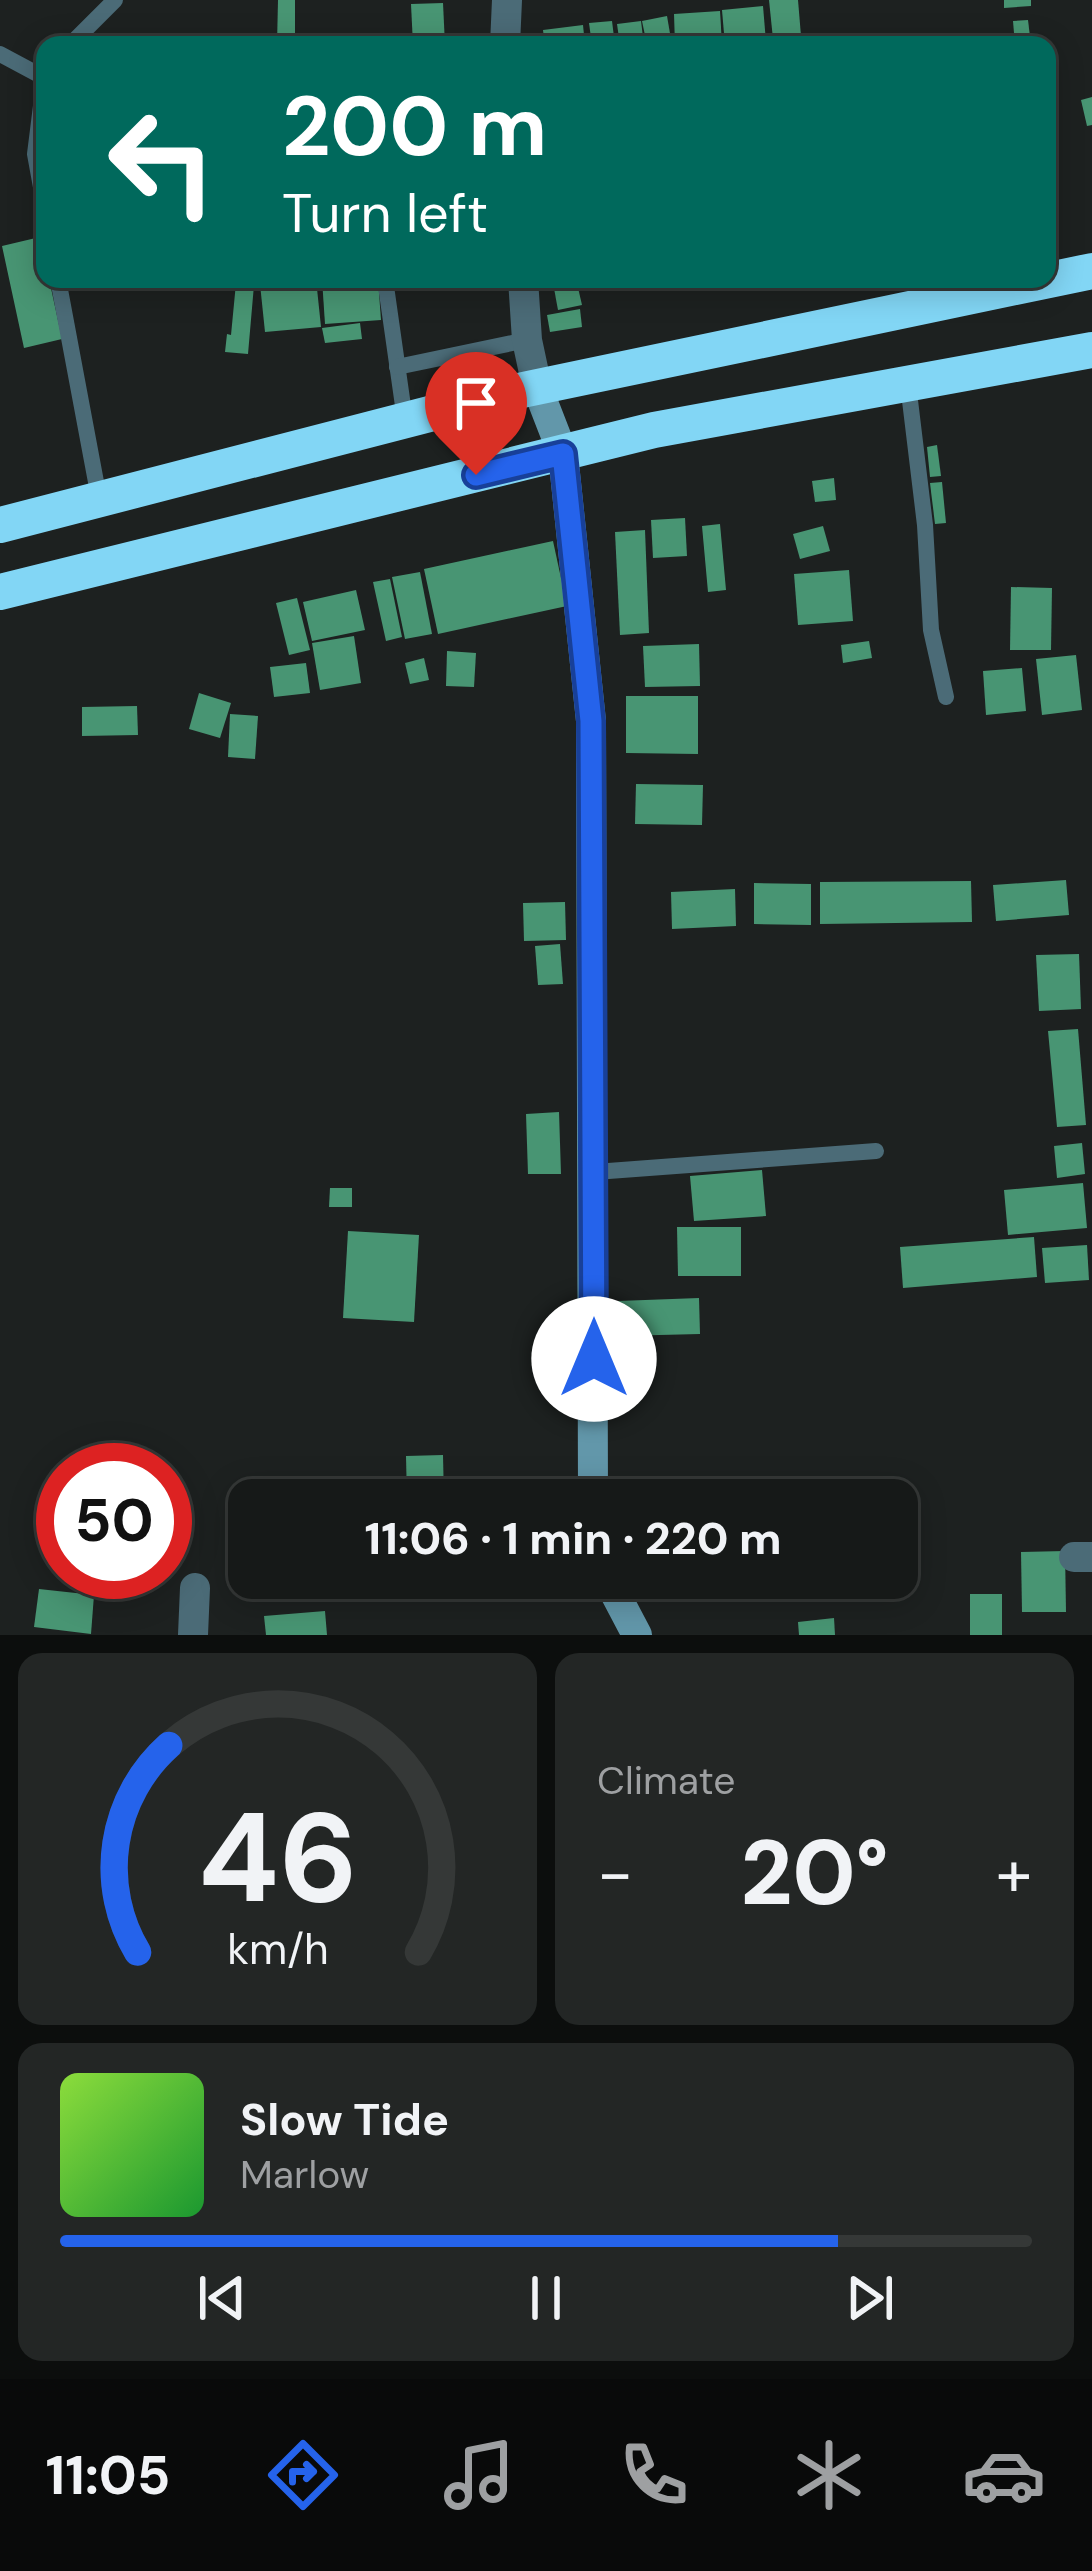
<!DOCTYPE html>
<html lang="en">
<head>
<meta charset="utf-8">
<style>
  :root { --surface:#161918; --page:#232625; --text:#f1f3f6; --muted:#9ea0a2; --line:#353837; --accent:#2563eb }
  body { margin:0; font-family:"DM Sans",sans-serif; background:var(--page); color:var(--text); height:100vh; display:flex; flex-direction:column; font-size:45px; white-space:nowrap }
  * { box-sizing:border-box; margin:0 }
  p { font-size:39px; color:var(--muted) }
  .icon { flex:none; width:66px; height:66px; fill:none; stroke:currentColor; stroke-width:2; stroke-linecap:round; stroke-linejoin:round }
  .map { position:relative; height:1635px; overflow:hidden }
  .side { display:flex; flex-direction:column; gap:18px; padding:18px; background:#0c0e0d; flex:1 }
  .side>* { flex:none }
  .top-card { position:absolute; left:36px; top:36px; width:1020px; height:252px; border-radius:24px; box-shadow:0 6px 30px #0003,0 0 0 3px var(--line); background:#00695c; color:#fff; overflow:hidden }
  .speed { position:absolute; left:36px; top:1443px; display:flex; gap:24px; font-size:60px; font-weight:700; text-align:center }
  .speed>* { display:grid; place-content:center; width:156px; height:156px; border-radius:50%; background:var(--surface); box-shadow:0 6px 30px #0003,0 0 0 3px var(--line); line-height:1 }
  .speed .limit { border:18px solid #d22; background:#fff; color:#111 }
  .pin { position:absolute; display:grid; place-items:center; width:102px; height:102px; color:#fff; margin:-123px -51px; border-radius:50% 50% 50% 0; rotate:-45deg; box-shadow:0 0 12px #0007 }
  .pin .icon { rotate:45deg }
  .me { position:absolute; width:132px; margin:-66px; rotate:0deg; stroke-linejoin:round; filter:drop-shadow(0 0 9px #0008) }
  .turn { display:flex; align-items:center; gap:42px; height:252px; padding:0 48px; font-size:54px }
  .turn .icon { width:156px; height:156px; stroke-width:2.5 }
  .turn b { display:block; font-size:84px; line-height:102px }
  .big { font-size:90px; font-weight:800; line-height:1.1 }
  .side .widget { flex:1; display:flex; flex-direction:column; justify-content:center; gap:18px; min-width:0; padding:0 42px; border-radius:24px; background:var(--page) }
  .side .dial { align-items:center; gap:0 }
  .dial svg { height:312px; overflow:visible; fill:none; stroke:var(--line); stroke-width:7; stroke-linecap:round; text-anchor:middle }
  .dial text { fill:var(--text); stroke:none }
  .song { display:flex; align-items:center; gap:36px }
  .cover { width:144px; height:144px; border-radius:18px; background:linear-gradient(135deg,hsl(90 70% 55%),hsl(130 70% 35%)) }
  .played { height:12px; border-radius:6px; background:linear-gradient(90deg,var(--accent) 80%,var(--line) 80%) }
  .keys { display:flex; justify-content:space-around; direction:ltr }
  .heat { display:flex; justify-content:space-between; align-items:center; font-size:66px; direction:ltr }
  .side .tiles { flex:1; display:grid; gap:18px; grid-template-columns:1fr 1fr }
  .widget:last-child { grid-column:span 2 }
  .trip { position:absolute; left:228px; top:1479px; width:690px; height:120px; border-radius:24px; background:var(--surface); box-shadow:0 6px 30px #0003,0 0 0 3px var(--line); font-weight:800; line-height:120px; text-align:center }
  .dock { display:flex; height:192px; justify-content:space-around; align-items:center; background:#090a0a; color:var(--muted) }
  .dock .icon { width:84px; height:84px }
  .dock .selected { color:var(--accent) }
  .dock b { font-size:54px; color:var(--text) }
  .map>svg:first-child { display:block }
  .building { fill:#489573 }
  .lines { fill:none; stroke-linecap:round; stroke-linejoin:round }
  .lane { stroke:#4b6b77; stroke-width:16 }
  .street { stroke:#4b6b77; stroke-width:30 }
  .secondary { stroke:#6297aa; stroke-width:30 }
  .highway { stroke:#82d6f5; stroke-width:36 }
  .route-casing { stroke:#184099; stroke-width:30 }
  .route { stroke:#2563eb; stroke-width:21 }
</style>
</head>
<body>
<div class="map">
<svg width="1092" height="1635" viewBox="0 0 1092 1635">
  <rect width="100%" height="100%" fill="#1d2120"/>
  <g class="building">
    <path d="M278,0H295V45H277Z"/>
    <path d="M769,0H798L801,36L773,39Z"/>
    <path d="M1004,0H1031V6L1004,8Z"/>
    <path d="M443,3L445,45H413L411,4Z"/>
    <path d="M763,6L766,42L725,45L722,10Z"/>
    <path d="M720,11L722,44L675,45L674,14Z"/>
    <path d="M667,16L672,45H647L642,21Z"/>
    <path d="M1028,20L1031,45H1015L1013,21Z"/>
    <path d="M612,21L615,45H592L589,23Z"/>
    <path d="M641,21L644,45H620L617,24Z"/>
    <path d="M583,25L585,45H545L543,30Z"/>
    <path d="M1092,97V125L1087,126L1081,100Z"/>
    <path d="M40,237L45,279H49L62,339L24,348L2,246Z"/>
    <path d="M308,279H316L321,327L265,332L260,284Z"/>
    <path d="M322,279H378L381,320L325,324Z"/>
    <path d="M576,279L582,305L558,310L553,283Z"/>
    <path d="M236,283L254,285L248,354L225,352L227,334L231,335Z"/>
    <path d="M580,309L582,327L550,332L547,315Z"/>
    <path d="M360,323L362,339L325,343L322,328Z"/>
    <path d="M937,445L941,476L930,477L927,447Z"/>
    <path d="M834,478L836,500L815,502L812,481Z"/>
    <path d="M942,482L946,523L935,524L930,483Z"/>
    <path d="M685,518L687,556L653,558L651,520Z"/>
    <path d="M720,524L726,590L708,592L702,526Z"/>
    <path d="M823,526L830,551L800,559L793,534Z"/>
    <path d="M645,530L649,633L620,635L615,532Z"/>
    <path d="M553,541L567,606L438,634L424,569Z"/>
    <path d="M849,570L853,621L798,625L794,574Z"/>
    <path d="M420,572L432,634L405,639L392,577Z"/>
    <path d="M390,579L402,637L386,641L373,582Z"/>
    <path d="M1011,587L1052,588L1051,650H1010Z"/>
    <path d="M356,590L365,630L312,641L303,602Z"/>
    <path d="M297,598L310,650L289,655L276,603Z"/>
    <path d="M354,636L361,683L320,690L312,643Z"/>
    <path d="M869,641L872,658L843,663L841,645Z"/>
    <path d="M699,644L700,686L645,687L643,646Z"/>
    <path d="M447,651L476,653L474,687L446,686Z"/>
    <path d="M1076,655L1082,710L1042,715L1036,659Z"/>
    <path d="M424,658L429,680L410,684L405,663Z"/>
    <path d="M306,663L310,693L274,697L270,667Z"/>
    <path d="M1022,668L1026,711L986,715L983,671Z"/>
    <path d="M199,693L231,703L220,738L189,729Z"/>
    <path d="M626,696H698V754L626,753Z"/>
    <path d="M137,706L138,735L82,736V707Z"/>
    <path d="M230,714L258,716L255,759L228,757Z"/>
    <path d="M636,784L703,785L702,825L635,824Z"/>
    <path d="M1066,880L1069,915L996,921L993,885Z"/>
    <path d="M971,881L972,922L820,924V882Z"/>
    <path d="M754,883L811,884V925L754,924Z"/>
    <path d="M735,889L736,926L672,929L671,892Z"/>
    <path d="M565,902L566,940L524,941L523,903Z"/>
    <path d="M560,944L563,984L538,985L535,946Z"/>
    <path d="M1079,954L1081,1009L1039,1011L1036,955Z"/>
    <path d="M1078,1029L1086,1125L1057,1127L1048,1031Z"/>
    <path d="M559,1112L561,1174H528L526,1114Z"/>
    <path d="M1082,1143L1085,1174L1057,1178L1054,1146Z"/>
    <path d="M762,1170L766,1216L694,1221L690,1176Z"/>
    <path d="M1083,1183L1087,1228L1008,1235L1004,1190Z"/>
    <path d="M330,1188H352V1207H329Z"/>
    <path d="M677,1227H741V1276H678Z"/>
    <path d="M348,1231L419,1235L414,1322L343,1318Z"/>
    <path d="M1034,1237L1037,1277L903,1288L900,1247Z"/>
    <path d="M1087,1245L1089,1280L1045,1283L1042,1248Z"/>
    <path d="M699,1298L700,1334L619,1336L618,1301Z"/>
    <path d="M443,1455L444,1500H407L406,1456Z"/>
    <path d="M640,1484L673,1485V1500H640Z"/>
    <path d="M897,1527H905L907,1557H897Z"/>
    <path d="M1065,1551L1066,1612H1022L1021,1552Z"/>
    <path d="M89,1572H153L152,1580L89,1578Z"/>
    <path d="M345,1578H372V1583L346,1585Z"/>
    <path d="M658,1578H686L687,1585L659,1587Z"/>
    <path d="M39,1589L94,1595L91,1634L34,1627Z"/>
    <rect x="970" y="1594" width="32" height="41"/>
    <path d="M325,1611L327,1635H266L264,1616Z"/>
    <path d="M834,1618L835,1635H799L798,1622Z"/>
  </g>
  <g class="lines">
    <g class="lane">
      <path d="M70,45L115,0"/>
      <path d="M0,54L43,77"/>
      <path d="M45,74L35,154L45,209"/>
      <path d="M58,279L99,498"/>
      <path d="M385,279L405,420"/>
      <path d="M397,367L527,340"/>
      <path d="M908,384L925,525L931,630L946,697"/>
      <path d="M595,1172L876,1151"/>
    </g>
    <g class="street">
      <path d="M505,45L507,0"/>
      <path d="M523,279L527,340L537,387"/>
      <path d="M1074,1557H1092"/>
      <path d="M193,1635L195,1588"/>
    </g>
    <g class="secondary">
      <path d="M537,387L563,454L591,721L593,1500"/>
      <path d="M607,1578L637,1635"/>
    </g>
    <g class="highway">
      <path d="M0,525L518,391L1092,271"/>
      <path d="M0,592L654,430L1092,350"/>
    </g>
  </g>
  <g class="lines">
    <defs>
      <path id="route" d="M476,475L563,454L591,721L594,1359"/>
    </defs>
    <use href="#route" class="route-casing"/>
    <use href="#route" class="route"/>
  </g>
</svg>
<div class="speed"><div class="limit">50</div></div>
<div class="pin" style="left:476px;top:475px;background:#d93025"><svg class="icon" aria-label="arrive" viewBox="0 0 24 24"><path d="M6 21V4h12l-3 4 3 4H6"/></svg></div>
<svg class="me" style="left:594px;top:1359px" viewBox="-20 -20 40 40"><circle r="19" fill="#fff"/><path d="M0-13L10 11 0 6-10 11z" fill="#2563eb"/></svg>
<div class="trip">11:06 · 1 min · 220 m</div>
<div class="top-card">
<div class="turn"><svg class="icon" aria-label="left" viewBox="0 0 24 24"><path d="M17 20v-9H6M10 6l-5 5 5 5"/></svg><div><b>200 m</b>Turn left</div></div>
</div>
</div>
<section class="side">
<div class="tiles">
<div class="widget dial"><svg viewBox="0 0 100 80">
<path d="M14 69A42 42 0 1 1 86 69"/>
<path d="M14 69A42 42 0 0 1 22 16" stroke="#2563eb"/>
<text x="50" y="56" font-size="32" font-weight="700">46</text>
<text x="50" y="72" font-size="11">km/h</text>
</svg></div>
<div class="widget"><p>Climate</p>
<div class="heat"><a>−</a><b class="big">20°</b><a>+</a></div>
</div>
<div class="widget">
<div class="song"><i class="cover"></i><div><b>Slow Tide</b><p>Marlow</p></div></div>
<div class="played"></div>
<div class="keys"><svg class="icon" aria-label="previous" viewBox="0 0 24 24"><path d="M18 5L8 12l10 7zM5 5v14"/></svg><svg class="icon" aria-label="pause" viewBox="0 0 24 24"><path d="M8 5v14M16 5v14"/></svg><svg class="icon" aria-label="next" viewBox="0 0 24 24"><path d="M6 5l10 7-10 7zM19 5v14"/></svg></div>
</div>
</div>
</section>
<nav class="dock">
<b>11:05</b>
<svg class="icon selected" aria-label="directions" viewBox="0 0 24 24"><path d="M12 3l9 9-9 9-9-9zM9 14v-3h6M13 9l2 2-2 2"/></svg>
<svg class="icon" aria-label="music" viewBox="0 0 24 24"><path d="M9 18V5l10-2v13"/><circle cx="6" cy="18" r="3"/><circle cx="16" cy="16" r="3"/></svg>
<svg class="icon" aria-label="phone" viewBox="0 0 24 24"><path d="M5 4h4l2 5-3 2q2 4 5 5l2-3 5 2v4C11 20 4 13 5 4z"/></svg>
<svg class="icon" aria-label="climate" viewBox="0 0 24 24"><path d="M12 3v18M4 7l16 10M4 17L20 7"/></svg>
<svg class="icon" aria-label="car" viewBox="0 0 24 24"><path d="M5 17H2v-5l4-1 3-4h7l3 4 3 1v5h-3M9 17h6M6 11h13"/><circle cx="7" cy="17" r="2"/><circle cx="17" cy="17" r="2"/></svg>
</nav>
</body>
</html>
